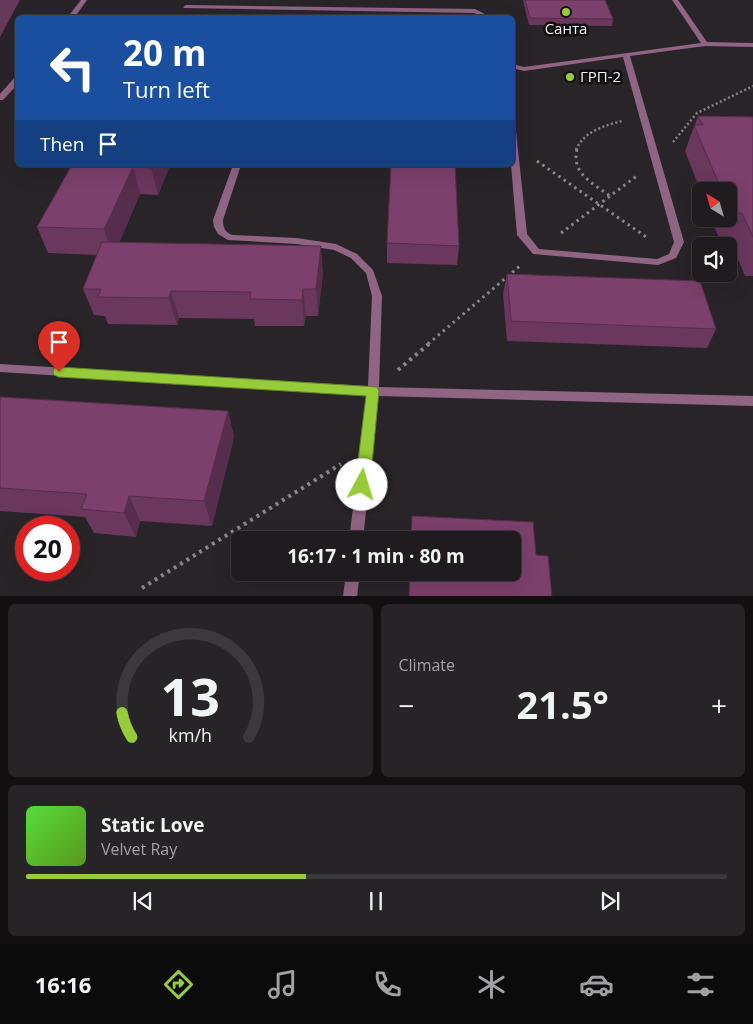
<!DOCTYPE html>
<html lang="en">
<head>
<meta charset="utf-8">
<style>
  :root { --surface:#1f1b1e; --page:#272427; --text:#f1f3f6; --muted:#a1a1a4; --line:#3c393c; --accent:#96cc39 }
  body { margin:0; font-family:"Open Sans",sans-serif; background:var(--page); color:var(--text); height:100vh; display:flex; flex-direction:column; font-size:19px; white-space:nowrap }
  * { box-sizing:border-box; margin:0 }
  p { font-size:16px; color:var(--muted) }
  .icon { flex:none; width:28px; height:28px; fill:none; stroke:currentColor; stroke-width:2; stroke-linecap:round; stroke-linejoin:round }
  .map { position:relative; height:596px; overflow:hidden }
  .sheet { display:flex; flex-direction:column; gap:8px; padding:8px; background:#110f10; flex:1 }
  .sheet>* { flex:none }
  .top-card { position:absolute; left:15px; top:15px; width:500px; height:152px; border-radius:8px; box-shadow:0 5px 20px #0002,0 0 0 1px var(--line); background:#1a4fa0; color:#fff; overflow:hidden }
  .needle { width:32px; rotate:323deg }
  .fabs { position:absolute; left:692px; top:182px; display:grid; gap:10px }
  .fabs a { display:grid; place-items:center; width:45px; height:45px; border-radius:8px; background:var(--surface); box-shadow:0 5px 20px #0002,0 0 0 1px var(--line); font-size:25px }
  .speed { position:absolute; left:15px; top:516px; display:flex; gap:10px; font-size:25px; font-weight:700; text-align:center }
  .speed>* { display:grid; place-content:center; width:65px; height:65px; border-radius:50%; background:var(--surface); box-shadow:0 5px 20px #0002,0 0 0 1px var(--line); line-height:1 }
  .speed .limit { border:8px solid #d22; background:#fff; color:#111 }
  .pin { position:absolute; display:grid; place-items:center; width:42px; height:42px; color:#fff; margin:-51px -21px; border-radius:50% 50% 50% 0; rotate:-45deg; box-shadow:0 0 5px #0007 }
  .pin .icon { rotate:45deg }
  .me { position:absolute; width:55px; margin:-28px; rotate:6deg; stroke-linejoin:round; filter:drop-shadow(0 0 4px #0008) }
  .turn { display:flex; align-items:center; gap:18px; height:105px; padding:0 25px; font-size:22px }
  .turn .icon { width:65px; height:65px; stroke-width:2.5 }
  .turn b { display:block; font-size:35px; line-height:42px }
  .then { display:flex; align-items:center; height:48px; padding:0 25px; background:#0003; gap:10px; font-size:19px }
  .big { font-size:38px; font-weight:700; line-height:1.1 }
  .sheet .card { flex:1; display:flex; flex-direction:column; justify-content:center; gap:8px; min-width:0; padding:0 18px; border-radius:8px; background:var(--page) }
  .sheet .dial { align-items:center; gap:0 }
  .dial svg { height:130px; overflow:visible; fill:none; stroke:var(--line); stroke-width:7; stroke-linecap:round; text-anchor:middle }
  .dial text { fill:var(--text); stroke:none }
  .song { display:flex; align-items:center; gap:15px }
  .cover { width:60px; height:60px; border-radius:8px; background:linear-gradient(135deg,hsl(110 70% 55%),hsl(90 70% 35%)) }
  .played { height:5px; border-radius:2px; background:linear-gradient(90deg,var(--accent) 40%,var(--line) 40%) }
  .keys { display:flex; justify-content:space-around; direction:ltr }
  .heat { display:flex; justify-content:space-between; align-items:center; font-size:28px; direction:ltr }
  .sheet .tiles { flex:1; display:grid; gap:8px; grid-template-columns:1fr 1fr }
  .card:last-child { grid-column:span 2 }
  .trip { position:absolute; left:231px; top:531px; width:290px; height:50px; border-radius:8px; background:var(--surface); box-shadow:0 5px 20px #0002,0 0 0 1px var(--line); font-weight:700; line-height:50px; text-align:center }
  .dock { display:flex; height:80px; justify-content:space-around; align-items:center; background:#0c0b0c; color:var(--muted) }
  .dock .icon { width:35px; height:35px }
  .dock .active { color:var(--accent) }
  .dock b { font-size:22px; color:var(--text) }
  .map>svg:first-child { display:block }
  .green { fill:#66395a }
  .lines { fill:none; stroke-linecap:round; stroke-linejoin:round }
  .path-far2 { stroke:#888487; stroke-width:2.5; stroke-dasharray:2 2.5; stroke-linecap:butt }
  .path-far1 { stroke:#888487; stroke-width:3; stroke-dasharray:2.5 4; stroke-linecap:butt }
  .path { stroke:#888487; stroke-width:4; stroke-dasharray:3 4.5; stroke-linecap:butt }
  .service { fill:#906483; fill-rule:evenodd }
  .wall { fill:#6a375d }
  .shaded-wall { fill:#562d4c }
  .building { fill:#7b406c; stroke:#562d4c }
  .route { fill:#96cc39; stroke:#628525 }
  .poi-dot { fill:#96cc39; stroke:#100e10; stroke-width:2 }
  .labels { text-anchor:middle; stroke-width:5; stroke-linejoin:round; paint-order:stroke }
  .far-poi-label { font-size:15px; fill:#f7f3f6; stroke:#100e10 }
</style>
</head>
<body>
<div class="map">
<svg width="753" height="597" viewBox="0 0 753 597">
  <rect width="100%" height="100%" fill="#292428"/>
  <path class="green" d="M0,0H20L0,37Z"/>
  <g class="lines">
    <g class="path-far2">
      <path d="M673,142L697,113L753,86"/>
      <path d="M576,150C584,131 604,126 622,121"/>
    </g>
    <g class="path-far1">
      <path d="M577,149C571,174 593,183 610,196"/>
      <path d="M537,161L649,239"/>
      <path d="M561,233L638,175"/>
      <path d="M428,344L521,265"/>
    </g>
    <g class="path">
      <path d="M398,370L430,343"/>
      <path d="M142,588L341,464"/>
    </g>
    <g class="service">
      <path d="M81,0H87L74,18H67Z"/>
      <path d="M672,0H678L707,42L753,43V47L705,46L630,56L684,242L676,258L658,265L533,254L517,235L511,165H512V129L516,131L527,234L539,249L657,259L669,254L674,242L623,57L524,71L512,68V64L524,67L701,43Z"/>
      <path d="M186,5L475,9L493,18H484L474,13L184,8L183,7Z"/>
      <path d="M15,77H18V84L3,100H0V94Z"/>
      <path d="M233,165H241L223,220C223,228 225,232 232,235L297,238L336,244L357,254L373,270L382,296L379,387L753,396V406L378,396L363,540H349L367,395L0,372V364L368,386L372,296L366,273L351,258L334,250L297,244L228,240L218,234L214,227L213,220Z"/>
      <path d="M346,572H360L357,597H343Z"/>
    </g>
  </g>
  <g class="wall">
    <path d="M523,0H605L613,19L612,26L529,25Z"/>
    <path d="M698,116L753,117V276H745L730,240H720L711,219H729V191H701V192L685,151Z"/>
    <path d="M72,165H170L158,195L140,194L119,243L323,272L318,316H306L304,326H255L254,319L179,318L177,325L108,324L105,316L94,315L83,289L97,255L48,253L37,227Z"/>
    <path d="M387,243L459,246L457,265L387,263Z"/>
    <path d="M507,274L716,329L707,348L507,341L503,294Z"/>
    <path d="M0,397L228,411L234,437L212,526L140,521L136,537L94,533L85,517L0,511Z"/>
  </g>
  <g class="shaded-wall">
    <path d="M153,165H170L158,195L151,168Z"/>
    <path d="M133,167L140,194L113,256L104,229Z"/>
    <path d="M321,246L323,272L318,316L316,289Z"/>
    <path d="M303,289L306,316L304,326L302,300Z"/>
    <path d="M171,291L179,318L177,325L169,298Z"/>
    <path d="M228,411L234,437L212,526L204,501Z"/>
    <path d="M129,496L140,521L136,537L124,513Z"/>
  </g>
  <g class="building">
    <path d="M525,0H605L613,19L530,18Z"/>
    <path d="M181,17L220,18H181Z"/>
    <path d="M698,116L753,117V237L742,213H731L729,207V191H722L694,125H703Z"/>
    <path d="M72,165H153L151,168L133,167L104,229L37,227Z"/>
    <path d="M391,165H455L459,246L387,243Z"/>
    <path d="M102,242L321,246L316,289H303L302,300L250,299L251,292L171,291L169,298L98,297L101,289H83Z"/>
    <path d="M507,274L700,281L716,329L511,321Z"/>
    <path d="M0,397L228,411L204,501L129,496L124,513L81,509L87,494L0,488Z"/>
    <path d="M412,516L533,522L536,555L548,556L552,597H409L410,572H512V540H411Z"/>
  </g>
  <path class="route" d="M59,367L377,387L379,391L370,485L367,489L362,491L358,489L355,485L366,396L59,377L54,375L53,372L54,368Z"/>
  <g class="poi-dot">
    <circle cx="566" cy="12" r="5"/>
    <circle cx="570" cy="77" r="5"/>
  </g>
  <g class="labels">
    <g class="far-poi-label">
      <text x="566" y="34">Санта</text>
      <text x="580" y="82" text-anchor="start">ГРП-2</text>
    </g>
  </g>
</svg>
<div class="fabs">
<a><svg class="needle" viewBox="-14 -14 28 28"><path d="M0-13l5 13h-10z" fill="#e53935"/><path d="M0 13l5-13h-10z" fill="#a1a1a4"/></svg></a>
<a><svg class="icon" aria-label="sound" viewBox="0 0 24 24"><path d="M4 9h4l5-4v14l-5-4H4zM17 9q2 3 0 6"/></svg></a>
</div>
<div class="speed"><div class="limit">20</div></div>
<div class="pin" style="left:59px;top:372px;background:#d93025"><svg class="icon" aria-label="arrive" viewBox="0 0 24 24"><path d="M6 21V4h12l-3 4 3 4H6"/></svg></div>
<svg class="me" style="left:362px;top:485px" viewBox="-20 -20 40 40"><circle r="19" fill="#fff"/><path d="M0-13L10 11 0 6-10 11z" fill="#96cc39"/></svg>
<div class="trip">16:17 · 1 min · 80 m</div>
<div class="top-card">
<div class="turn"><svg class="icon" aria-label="left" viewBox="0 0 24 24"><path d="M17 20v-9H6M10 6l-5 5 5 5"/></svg><div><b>20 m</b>Turn left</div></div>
<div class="then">Then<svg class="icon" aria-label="arrive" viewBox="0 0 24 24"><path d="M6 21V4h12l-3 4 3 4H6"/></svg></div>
</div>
</div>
<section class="sheet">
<div class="tiles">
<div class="card dial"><svg viewBox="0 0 100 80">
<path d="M14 69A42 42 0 1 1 86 69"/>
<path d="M14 69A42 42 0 0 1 8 54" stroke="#96cc39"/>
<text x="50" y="56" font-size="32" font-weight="700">13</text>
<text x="50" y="72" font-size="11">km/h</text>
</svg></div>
<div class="card"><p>Climate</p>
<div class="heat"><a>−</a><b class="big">21.5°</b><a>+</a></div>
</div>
<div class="card">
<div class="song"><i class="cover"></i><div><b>Static Love</b><p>Velvet Ray</p></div></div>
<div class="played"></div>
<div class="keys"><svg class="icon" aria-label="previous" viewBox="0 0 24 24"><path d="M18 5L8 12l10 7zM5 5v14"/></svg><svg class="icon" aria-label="pause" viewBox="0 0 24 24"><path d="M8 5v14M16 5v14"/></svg><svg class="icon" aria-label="next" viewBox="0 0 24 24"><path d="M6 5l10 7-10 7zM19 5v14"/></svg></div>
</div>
</div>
</section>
<nav class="dock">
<b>16:16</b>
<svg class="icon active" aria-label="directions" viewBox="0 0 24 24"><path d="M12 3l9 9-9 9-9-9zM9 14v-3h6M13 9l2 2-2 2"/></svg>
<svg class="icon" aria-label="music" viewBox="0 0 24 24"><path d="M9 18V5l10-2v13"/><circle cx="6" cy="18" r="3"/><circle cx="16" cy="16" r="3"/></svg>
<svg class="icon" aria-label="phone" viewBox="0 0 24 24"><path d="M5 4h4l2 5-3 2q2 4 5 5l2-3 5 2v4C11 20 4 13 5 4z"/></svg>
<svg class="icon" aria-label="climate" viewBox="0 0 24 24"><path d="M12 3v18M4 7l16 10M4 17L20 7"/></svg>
<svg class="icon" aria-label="car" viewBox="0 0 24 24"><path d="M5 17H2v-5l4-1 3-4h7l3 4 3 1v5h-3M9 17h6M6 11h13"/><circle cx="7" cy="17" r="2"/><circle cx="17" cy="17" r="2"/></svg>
<svg class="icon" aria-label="filters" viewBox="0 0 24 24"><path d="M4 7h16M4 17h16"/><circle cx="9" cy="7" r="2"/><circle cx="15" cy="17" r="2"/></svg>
</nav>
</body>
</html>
